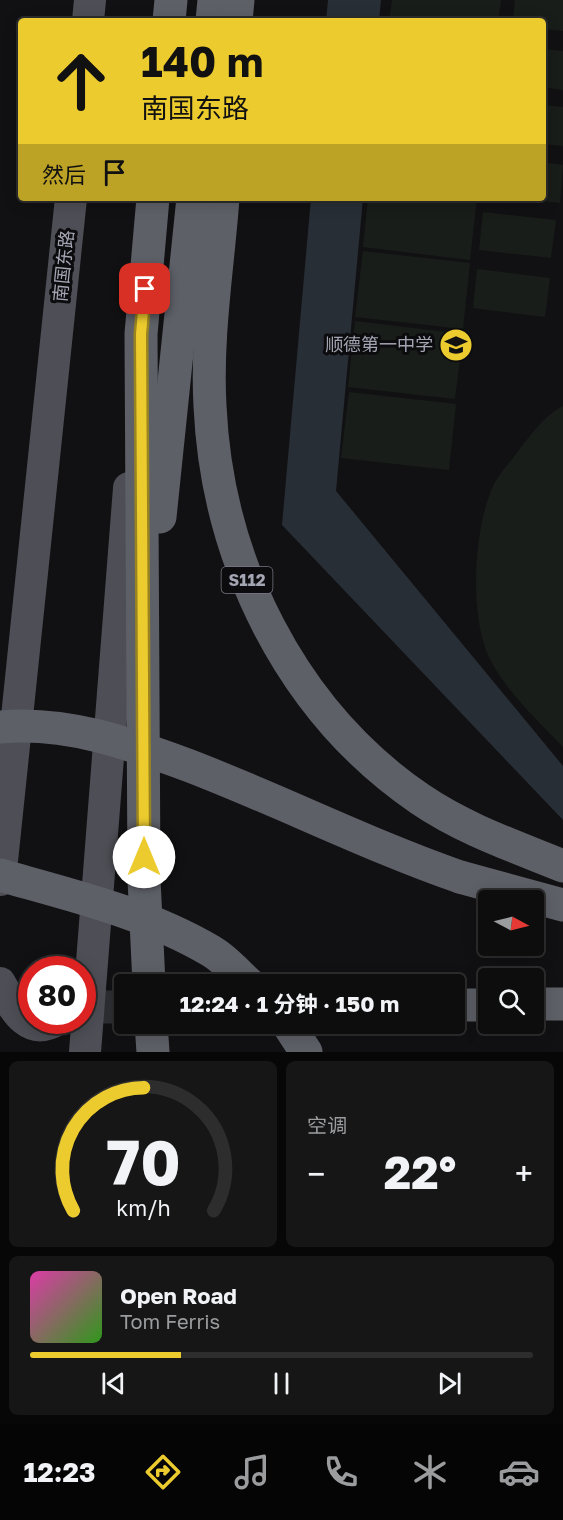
<!DOCTYPE html>
<html lang="zh">
<head>
<meta charset="utf-8">
<style>
  :root { --surface:#0d0d0e; --page:#161617; --text:#f1f3f6; --muted:#9a9c9e; --line:#2d2d2e; --accent:#eccb2f }
  body { margin:0; font-family:"Golos Text","Noto Sans SC",sans-serif; background:var(--page); color:var(--text); height:100vh; display:flex; flex-direction:column; font-size:22px; white-space:nowrap }
  * { box-sizing:border-box; margin:0 }
  p { font-size:20px; color:var(--muted) }
  .icon { flex:none; width:33px; height:33px; fill:none; stroke:currentColor; stroke-width:2; stroke-linecap:round; stroke-linejoin:round }
  .map { position:relative; height:1052px; overflow:hidden }
  .drawer { display:flex; flex-direction:column; gap:9px; padding:9px; background:#070708; flex:1 }
  .drawer>* { flex:none }
  .guide { position:absolute; left:18px; top:18px; width:528px; height:183px; border-radius:6px; box-shadow:0 3px 15px #0003,0 0 0 2px var(--line); background:#eccb2f; color:#111; overflow:hidden }
  .needle { width:39px; rotate:97deg }
  .tools { position:absolute; left:478px; top:890px; display:grid; gap:12px }
  .tools a { display:grid; place-items:center; width:66px; height:66px; border-radius:6px; background:var(--surface); box-shadow:0 3px 15px #0003,0 0 0 2px var(--line); font-size:30px }
  .speed { position:absolute; left:18px; top:956px; display:flex; gap:12px; font-size:30px; font-weight:700; text-align:center }
  .speed>* { display:grid; place-content:center; width:78px; height:78px; border-radius:50%; background:var(--surface); box-shadow:0 3px 15px #0003,0 0 0 2px var(--line); line-height:1 }
  .speed .limit { border:9px solid #d22; background:#fff; color:#111 }
  .pin { position:absolute; display:grid; place-items:center; width:51px; height:51px; color:#fff; margin:-26px; border-radius:12px; box-shadow:0 3px 9px #0006 }
  .me { position:absolute; width:66px; margin:-33px; rotate:0deg; stroke-linejoin:round; filter:drop-shadow(0 0 4px #0008) }
  .turn { display:flex; align-items:center; gap:21px; height:126px; padding:0 24px; font-size:27px }
  .turn .icon { width:78px; height:78px; stroke-width:2.5 }
  .turn b { display:block; font-size:42px; line-height:51px }
  .then { display:flex; align-items:center; height:57px; padding:0 24px; background:#0003; gap:12px; font-size:22px }
  .big { font-size:45px; font-weight:700; line-height:1.1 }
  .drawer .card { flex:1; display:flex; flex-direction:column; justify-content:center; gap:9px; min-width:0; padding:0 21px; border-radius:9px; background:var(--page) }
  .drawer .dial { align-items:center; gap:0 }
  .dial svg { height:156px; overflow:visible; fill:none; stroke:var(--line); stroke-width:7; stroke-linecap:round; text-anchor:middle }
  .dial text { fill:var(--text); stroke:none }
  .song { display:flex; align-items:center; gap:18px }
  .cover { width:72px; height:72px; border-radius:9px; background:linear-gradient(135deg,hsl(320 70% 55%),hsl(110 70% 35%)) }
  .played { height:6px; border-radius:3px; background:linear-gradient(90deg,var(--accent) 30%,var(--line) 30%) }
  .keys { display:flex; justify-content:space-around; direction:ltr }
  .heat { display:flex; justify-content:space-between; align-items:center; font-size:33px; direction:ltr }
  .drawer .tiles { flex:1; display:grid; gap:9px; grid-template-columns:1fr 1fr }
  .card:last-child { grid-column:span 2 }
  .trip { position:absolute; left:114px; top:974px; width:351px; height:60px; border-radius:6px; background:var(--surface); box-shadow:0 3px 15px #0003,0 0 0 2px var(--line); font-weight:700; line-height:60px; text-align:center }
  .dock { display:flex; height:96px; justify-content:space-around; align-items:center; background:#050506; color:var(--muted) }
  .dock .icon { width:42px; height:42px }
  .dock .current { color:var(--accent) }
  .dock b { font-size:27px; color:var(--text) }
  .map>svg:first-child { display:block }
  .green { fill:#181d19 }
  .water { fill:#282e36 }
  .lines { fill:none; stroke-linecap:round; stroke-linejoin:round }
  .highway-tunnel { stroke:#2e2f33; stroke-width:33; stroke-dasharray:33 16; stroke-linecap:butt }
  .major { stroke:#4e4f56; stroke-width:32 }
  .highway { stroke:#5e6068; stroke-width:33 }
  .highway-bridge { stroke:#5e6068; stroke-width:33 }
  .route-casing { stroke:#99841f; stroke-width:15 }
  .route { stroke:#eccb2f; stroke-width:10 }
  .labels { text-anchor:middle; stroke-width:6; stroke-linejoin:round; paint-order:stroke }
  .shield { fill:#0c0c0e; stroke:#767782; stroke-width:1.5 }
  .shield-label { font-size:16px; font-weight:bold; fill:#a3a5b3 }
  .street-label { font-size:18px; fill:#a3a5b3; stroke:#0c0c0e }
  .poi-label { font-size:18px; fill:#a3a5b3; stroke:#0c0c0e; text-anchor:end }
</style>
</head>
<body>
<div class="map">
<svg width="563" height="1052" viewBox="0 0 563 1052">
  <rect width="100%" height="100%" fill="#111113"/>
  <g class="green">
    <path d="M392,0H501L498,21H389Z"/>
    <path d="M515,0H563V31L543,29V21H513Z"/>
    <path d="M543,49L563,51V90L543,87Z"/>
    <path d="M543,105L563,107V146L543,144Z"/>
    <path d="M543,162L563,165L560,203L516,198H543Z"/>
    <path d="M368,198H477L470,260L363,247Z"/>
    <path d="M483,212L556,220L551,258L479,250Z"/>
    <path d="M363,251L470,263L463,329L355,317Z"/>
    <path d="M477,269L550,278L545,317L473,308Z"/>
    <path d="M355,321L463,334L455,399L348,387Z"/>
    <path d="M349,392L456,404L449,470L341,458Z"/>
    <path d="M563,406V747C538,721 510,695 492,663C468,620 473,528 494,484C501,471 513,459 521,447C534,431 544,416 563,406Z"/>
  </g>
  <g class="water">
    <path d="M328,0H381L379,21H326Z"/>
    <path d="M311,198H363L336,491L563,766V820L282,525Z"/>
  </g>
  <g class="lines">
    <path class="highway-tunnel" d="M82,1007H124"/>
    <g class="major">
      <path d="M88,21L90,0"/>
      <path d="M0,880L71,198"/>
      <path d="M0,983C13,1006 26,1038 57,1020"/>
      <path d="M85,1052L129,488"/>
    </g>
    <g class="highway">
      <path d="M169,21L171,0"/>
      <path d="M212,21L214,0"/>
      <path d="M236,21L238,0"/>
      <path d="M223,198C218,266 206,337 210,406C217,560 291,711 420,799C464,829 514,846 563,866"/>
      <path d="M160,517L193,198"/>
      <path d="M460,877L563,905"/>
      <path d="M149,984L144,879L141,334L153,198"/>
      <path d="M534,1004H563"/>
      <path d="M454,1005H489"/>
      <path d="M151,1023L153,1052"/>
      <path d="M287,1023L306,1052"/>
    </g>
    <g class="highway-bridge">
      <path d="M0,727C67,721 128,743 190,766C281,801 368,845 460,877"/>
      <path d="M0,875C71,895 147,913 211,951C225,959 237,973 249,984"/>
    </g>
  </g>
  <g class="lines">
    <defs>
      <path id="route" d="M144,857L141,334L145,289"/>
    </defs>
    <use href="#route" class="route-casing"/>
    <use href="#route" class="route"/>
  </g>
  <defs>
    <symbol id="school-disc" viewBox="-11 -11 22 22"><circle r="9.5" fill="#eccb2f" stroke="#0c0c0e"/><path d="M0-5L7-2L0 1L-7-2ZM-4 1L0 2.5L4 1V4Q0 6-4 4Z" fill="#111"/></symbol>
  </defs>
  <g fill-rule="evenodd">
    <use href="#school-disc" x="437" y="326" width="38" height="38"/>
  </g>
  <g class="labels">
    <rect class="shield" x="221.5" y="567" width="51" height="26" rx="4.5"/>
    <g class="shield-label">
      <text x="247" y="586">S112</text>
    </g>
    <g class="street-label">
      <text transform="translate(64 266) rotate(-84)" y="6">南国东路</text>
    </g>
    <g class="poi-label">
      <text x="433" y="351">顺德第一中学</text>
    </g>
  </g>
</svg>
<div class="tools">
<a><svg class="needle" viewBox="-14 -14 28 28"><path d="M0-13l5 13h-10z" fill="#e53935"/><path d="M0 13l5-13h-10z" fill="#9a9c9e"/></svg></a>
<a><svg class="icon" aria-label="search" viewBox="0 0 24 24"><circle cx="10" cy="10" r="6"/><path d="M15 15l6 6"/></svg></a>
</div>
<div class="speed"><div class="limit">80</div></div>
<div class="pin" style="left:145px;top:289px;background:#d93025"><svg class="icon" aria-label="arrive" viewBox="0 0 24 24"><path d="M6 21V4h12l-3 4 3 4H6"/></svg></div>
<svg class="me" style="left:144px;top:857px" viewBox="-20 -20 40 40"><circle r="19" fill="#fff"/><path d="M0-13L10 11 0 6-10 11z" fill="#eccb2f"/></svg>
<div class="trip">12:24 · 1 分钟 · 150 m</div>
<div class="guide">
<div class="turn"><svg class="icon" aria-label="ahead" viewBox="0 0 24 24"><path d="M12 20V5M6 11l6-6 6 6"/></svg><div><b>140 m</b>南国东路</div></div>
<div class="then">然后<svg class="icon" aria-label="arrive" viewBox="0 0 24 24"><path d="M6 21V4h12l-3 4 3 4H6"/></svg></div>
</div>
</div>
<section class="drawer">
<div class="tiles">
<div class="card dial"><svg viewBox="0 0 100 80">
<path d="M14 69A42 42 0 1 1 86 69"/>
<path d="M14 69A42 42 0 0 1 50 6" stroke="#eccb2f"/>
<text x="50" y="56" font-size="32" font-weight="700">70</text>
<text x="50" y="72" font-size="11">km/h</text>
</svg></div>
<div class="card"><p>空调</p>
<div class="heat"><a>−</a><b class="big">22°</b><a>+</a></div>
</div>
<div class="card">
<div class="song"><i class="cover"></i><div><b>Open Road</b><p>Tom Ferris</p></div></div>
<div class="played"></div>
<div class="keys"><svg class="icon" aria-label="previous" viewBox="0 0 24 24"><path d="M18 5L8 12l10 7zM5 5v14"/></svg><svg class="icon" aria-label="pause" viewBox="0 0 24 24"><path d="M8 5v14M16 5v14"/></svg><svg class="icon" aria-label="next" viewBox="0 0 24 24"><path d="M6 5l10 7-10 7zM19 5v14"/></svg></div>
</div>
</div>
</section>
<nav class="dock">
<b>12:23</b>
<svg class="icon current" aria-label="directions" viewBox="0 0 24 24"><path d="M12 3l9 9-9 9-9-9zM9 14v-3h6M13 9l2 2-2 2"/></svg>
<svg class="icon" aria-label="music" viewBox="0 0 24 24"><path d="M9 18V5l10-2v13"/><circle cx="6" cy="18" r="3"/><circle cx="16" cy="16" r="3"/></svg>
<svg class="icon" aria-label="phone" viewBox="0 0 24 24"><path d="M5 4h4l2 5-3 2q2 4 5 5l2-3 5 2v4C11 20 4 13 5 4z"/></svg>
<svg class="icon" aria-label="climate" viewBox="0 0 24 24"><path d="M12 3v18M4 7l16 10M4 17L20 7"/></svg>
<svg class="icon" aria-label="car" viewBox="0 0 24 24"><path d="M5 17H2v-5l4-1 3-4h7l3 4 3 1v5h-3M9 17h6M6 11h13"/><circle cx="7" cy="17" r="2"/><circle cx="17" cy="17" r="2"/></svg>
</nav>
</body>
</html>
